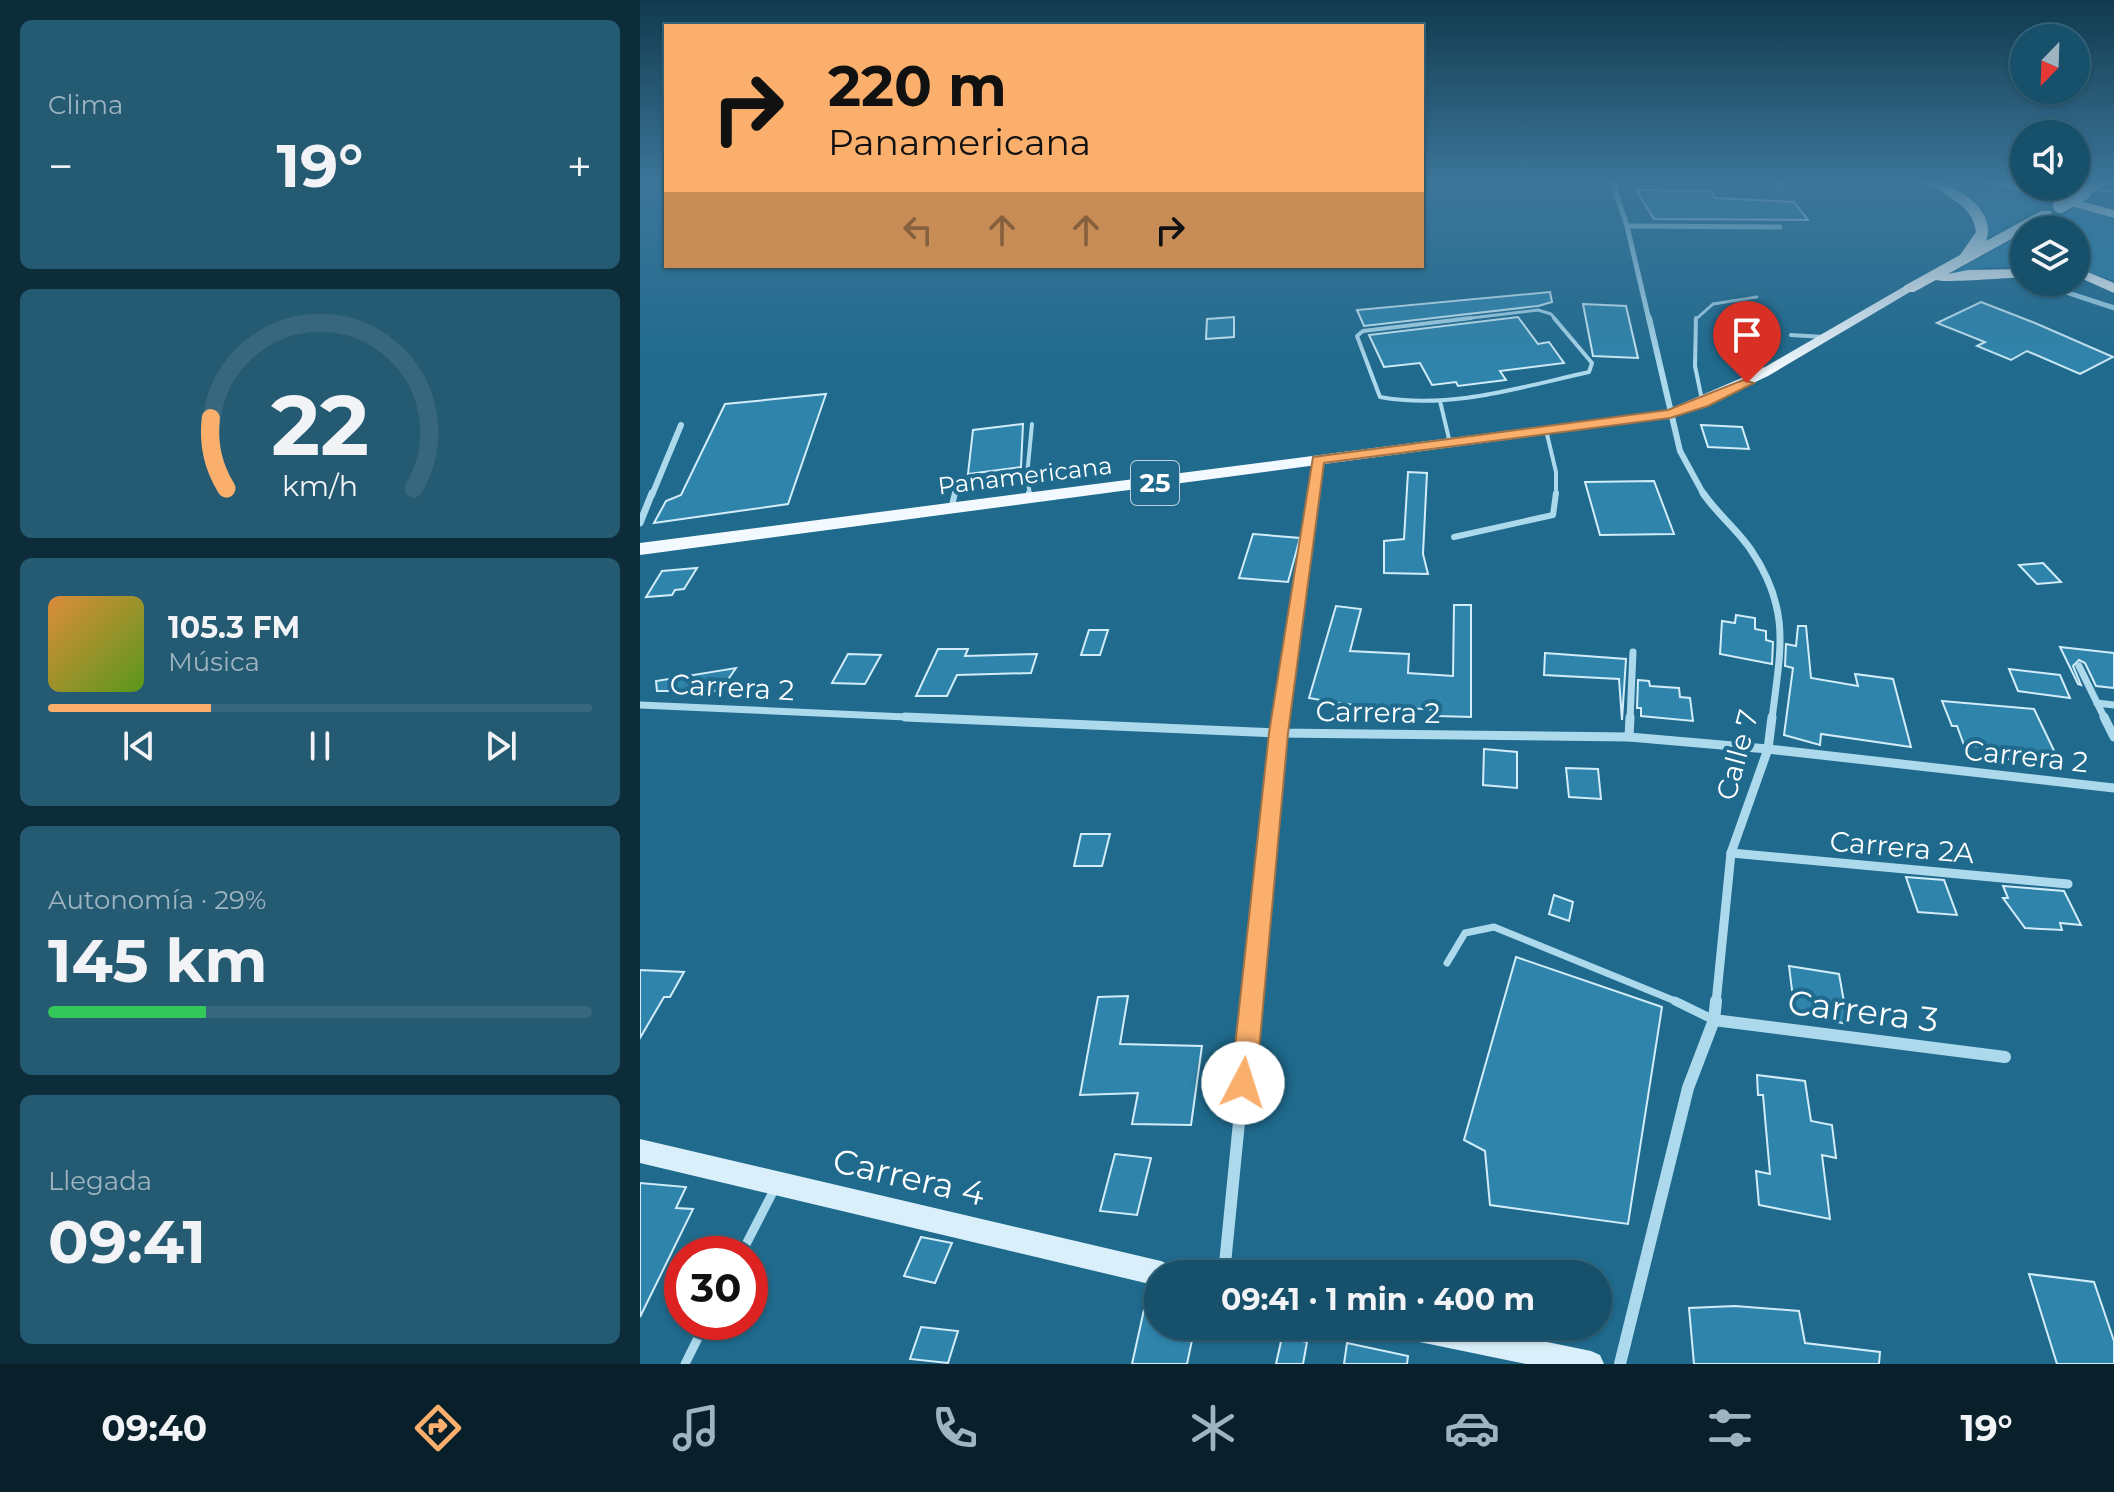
<!DOCTYPE html>
<html lang="es">
<head>
<meta charset="utf-8">
<style>
  :root { --surface:#17506a; --page:#245a72; --text:#f1f3f6; --muted:#9eb5c1; --line:#36677e; --accent:#faaf6d }
  body { margin:0; font-family:Montserrat,sans-serif; background:var(--page); color:var(--text); height:100vh; display:flex; flex-direction:column; font-size:30px; white-space:nowrap }
  * { box-sizing:border-box; margin:0 }
  p { font-size:26px; color:var(--muted) }
  .icon { flex:none; width:44px; height:44px; fill:none; stroke:currentColor; stroke-width:2; stroke-linecap:round; stroke-linejoin:round }
  .map { position:relative; flex:1; overflow:hidden }
  .details { display:flex; flex-direction:column; gap:20px; padding:20px; background:#0d2c3a; width:640px }
  .details>* { flex:none }
  .guide { position:absolute; left:24px; top:24px; width:760px; height:244px; border-radius:0px; box-shadow:0 2px 6px #0004,0 0 0 2px var(--line); background:#faaf6d; color:#111; overflow:hidden }
  .needle { width:52px; rotate:203deg }
  .controls { position:absolute; left:1370px; top:24px; display:grid; gap:16px }
  .controls a { display:grid; place-items:center; width:80px; height:80px; border-radius:50%; background:var(--surface); box-shadow:0 2px 6px #0004,0 0 0 2px var(--line); font-size:40px }
  .speed { position:absolute; left:24px; top:1236px; display:flex; gap:16px; font-size:40px; font-weight:700; text-align:center }
  .speed>* { display:grid; place-content:center; width:104px; height:104px; border-radius:50%; background:var(--surface); box-shadow:0 2px 6px #0004,0 0 0 2px var(--line); line-height:1 }
  .speed .limit { border:12px solid #d22; background:#fff; color:#111 }
  .pin { position:absolute; display:grid; place-items:center; width:68px; height:68px; color:#fff; margin:-82px -34px; border-radius:50% 50% 50% 0; rotate:-45deg; box-shadow:0 0 8px #0007 }
  .pin .icon { rotate:45deg }
  .me { position:absolute; width:88px; margin:-44px; rotate:5deg; stroke-linejoin:round; filter:drop-shadow(0 0 6px #0008) }
  .turn { display:flex; align-items:center; gap:28px; height:168px; padding:0 32px; font-size:36px }
  .turn .icon { width:104px; height:104px; stroke-width:2.5 }
  .turn b { display:block; font-size:56px; line-height:68px }
  .lanes { display:flex; align-items:center; height:76px; padding:0 32px; background:#0003; justify-content:center; gap:40px; direction:ltr }
  .lanes .off { opacity:.35 }
  .big { font-size:60px; font-weight:700; line-height:1.1 }
  .details .widget { flex:1; display:flex; flex-direction:column; justify-content:center; gap:12px; min-width:0; padding:0 28px; border-radius:12px; background:var(--page) }
  .details .dial { align-items:center; gap:0 }
  .dial svg { height:208px; overflow:visible; fill:none; stroke:var(--line); stroke-width:7; stroke-linecap:round; text-anchor:middle }
  .dial text { fill:var(--text); stroke:none }
  .song { display:flex; align-items:center; gap:24px }
  .cover { width:96px; height:96px; border-radius:12px; background:linear-gradient(135deg,hsl(30 70% 55%),hsl(90 70% 35%)) }
  .played { height:8px; border-radius:4px; background:linear-gradient(90deg,var(--accent) 30%,var(--line) 30%) }
  .keys { display:flex; justify-content:space-around; direction:ltr }
  .heat { display:flex; justify-content:space-between; align-items:center; font-size:44px; direction:ltr }
  .charge { height:12px; border-radius:6px; background:linear-gradient(90deg,#34c759 29%,var(--line) 0) }
  .trip { position:absolute; left:504px; top:1260px; width:468px; height:80px; border-radius:40px; background:var(--surface); box-shadow:0 2px 6px #0004,0 0 0 2px var(--line); font-weight:700; line-height:80px; text-align:center }
  .tab-bar { display:flex; height:128px; justify-content:space-around; align-items:center; background:#09202a; color:var(--muted) }
  .tab-bar .icon { width:56px; height:56px }
  .tab-bar .current { color:var(--accent) }
  .tab-bar b { font-size:36px; color:var(--text) }
  main { display:flex; flex:1; min-height:0 }
  .map>svg:first-child { display:block }
  .green { fill:#297fa6 }
  .building { fill:#2f84ab; stroke:#d2edf9; stroke-width:2 }
  .lines { fill:none; stroke-linecap:round; stroke-linejoin:round }
  .lane-far4 { stroke:#add9ec; stroke-width:3 }
  .lane-far3 { stroke:#add9ec; stroke-width:4 }
  .lane-far2 { stroke:#add9ec; stroke-width:6 }
  .lane-far1 { stroke:#add9ec; stroke-width:7 }
  .lane { stroke:#add9ec; stroke-width:9 }
  .street-far4 { stroke:#add9ec; stroke-width:5 }
  .street-far3 { stroke:#add9ec; stroke-width:6 }
  .street-far2 { stroke:#add9ec; stroke-width:7 }
  .street-far1 { stroke:#add9ec; stroke-width:9 }
  .street { stroke:#add9ec; stroke-width:12 }
  .secondary { fill:#d9eff9; fill-rule:evenodd }
  .primary { fill:#f3faff; fill-rule:evenodd }
  .highway { fill:#fff; fill-rule:evenodd }
  .highway-bridge { stroke:#fff; stroke-width:14 }
  .route { fill:#faaf6d; stroke:#a27247; stroke-width:2 }
  .labels { text-anchor:middle; stroke-width:8; stroke-linejoin:round; paint-order:stroke }
  .far-street-label { font-size:24px; fill:#fff; stroke:#1f6a8d }
  .shield { fill:#1f6a8d; stroke:#bcd2dd; stroke-width:2 }
  .shield-label { font-size:26px; font-weight:bold; fill:#fff }
  .street-label { font-size:28px; fill:#fff; stroke:#1f6a8d }
  .near-street-label { font-size:34px; fill:#fff; stroke:#1f6a8d }
</style>
</head>
<body>
<main>
<section class="details">
<div class="widget"><p>Clima</p>
<div class="heat"><a>−</a><b class="big">19°</b><a>+</a></div>
</div>
<div class="widget dial"><svg viewBox="0 0 100 80">
<path d="M14 69A42 42 0 1 1 86 69"/>
<path d="M14 69A42 42 0 0 1 8 42" stroke="#faaf6d"/>
<text x="50" y="56" font-size="32" font-weight="700">22</text>
<text x="50" y="72" font-size="11">km/h</text>
</svg></div>
<div class="widget">
<div class="song"><i class="cover"></i><div><b>105.3 FM</b><p>Música</p></div></div>
<div class="played"></div>
<div class="keys"><svg class="icon" aria-label="previous" viewBox="0 0 24 24"><path d="M18 5L8 12l10 7zM5 5v14"/></svg><svg class="icon" aria-label="pause" viewBox="0 0 24 24"><path d="M8 5v14M16 5v14"/></svg><svg class="icon" aria-label="next" viewBox="0 0 24 24"><path d="M6 5l10 7-10 7zM19 5v14"/></svg></div>
</div>
<div class="widget"><p>Autonomía · 29%</p><b class="big">145 km</b><div class="charge"></div></div>
<div class="widget"><p>Llegada</p><b class="big">09:41</b></div>
</section>
<div class="map">
<svg width="1474" height="1364" viewBox="0 0 1474 1364">
  <rect width="100%" height="100%" fill="#1f6a8d"/>
  <g class="green">
    <path d="M1299,181H1337L1412,198L1341,242L1345,231L1344,212L1322,192Z"/>
    <path d="M1438,207L1474,219V281L1436,267V230H1406L1410,222Z"/>
    <path d="M1384,233V268L1349,267L1308,275Z"/>
  </g>
  <g class="building">
    <path d="M996,190L1071,191L1076,198L1154,202L1168,220L1014,219Z"/>
    <path d="M910,292L912,302L898,306L724,326L717,310Z"/>
    <path d="M1341,302L1395,323L1473,357L1440,374L1387,351L1371,360L1337,346L1345,342L1297,323Z"/>
    <path d="M943,304L986,306L998,358L953,356Z"/>
    <path d="M594,317V337L566,339L567,319Z"/>
    <path d="M878,317L898,344L909,342L924,363L860,371L866,380L818,386L816,382L792,385L780,363L744,367L729,335Z"/>
    <path d="M186,394L148,504L14,523L26,501L41,495L85,404Z"/>
    <path d="M383,424L381,467L328,474L333,430Z"/>
    <path d="M1061,425L1102,427L1109,449L1068,447Z"/>
    <path d="M768,472L787,473L783,554L788,574L744,573V541L764,539Z"/>
    <path d="M1014,481L1034,534L960,535L945,482Z"/>
    <path d="M613,534L660,538L648,582L599,578Z"/>
    <path d="M1403,563L1421,582L1397,584L1379,565Z"/>
    <path d="M57,568L44,589L35,590L32,595L6,597L22,571Z"/>
    <path d="M814,605H831V717L798,716V710L703,704L669,698L696,606L721,609L710,651L769,654L768,673L813,676Z"/>
    <path d="M1096,615L1115,618V629L1126,631V640L1133,642L1132,664L1080,654L1082,621L1095,623Z"/>
    <path d="M1158,626H1166L1171,678L1218,686L1215,674L1253,679L1271,747L1181,734L1180,745L1144,735L1153,668L1145,666L1146,644L1156,646Z"/>
    <path d="M449,630H468L460,655H441Z"/>
    <path d="M1420,647L1474,653V688L1456,686L1445,663L1439,660L1433,666L1441,685L1438,684Z"/>
    <path d="M298,649H328L325,656L397,654L391,673L317,675L307,696H276Z"/>
    <path d="M905,653L986,659L982,720L979,679L904,675Z"/>
    <path d="M208,654L241,655L225,684L192,683Z"/>
    <path d="M96,668L80,691H17L16,681Z"/>
    <path d="M1369,669L1420,675L1430,698L1378,691Z"/>
    <path d="M998,680L1009,681L1010,686L1039,688L1040,697L1050,698L1053,721L1001,716V708H997Z"/>
    <path d="M1302,701L1394,709L1420,763L1367,759L1362,749L1324,745L1317,726H1312Z"/>
    <path d="M844,749L877,752V788L843,785Z"/>
    <path d="M926,768L958,769L961,799L929,797Z"/>
    <path d="M441,834H470L462,866H434Z"/>
    <path d="M1266,877L1304,880L1317,915L1278,912Z"/>
    <path d="M1363,886L1424,891L1441,925L1420,923L1422,930L1385,928L1363,898H1368Z"/>
    <path d="M914,895L933,902L929,921L909,914Z"/>
    <path d="M876,957L1022,1007L988,1224L850,1205L845,1151L824,1140Z"/>
    <path d="M1149,966L1199,974L1208,1024L1155,1014Z"/>
    <path d="M0,970L44,972L30,997H24L0,1038Z"/>
    <path d="M488,996L480,1044L562,1046L551,1125L492,1124L498,1093L440,1095L458,997Z"/>
    <path d="M1117,1075L1165,1081L1171,1121L1192,1125L1196,1158L1182,1155L1190,1219L1119,1205L1116,1171L1130,1174L1123,1095H1118Z"/>
    <path d="M475,1154L511,1158L497,1215L460,1211Z"/>
    <path d="M0,1183L46,1187L36,1208L53,1209L0,1317Z"/>
    <path d="M281,1237L312,1243L295,1283L264,1276Z"/>
    <path d="M1389,1274L1454,1282L1474,1341V1364H1417Z"/>
    <path d="M509,1287L518,1289V1326H555L547,1364H492Z"/>
    <path d="M1095,1306L1159,1311L1165,1343L1240,1352L1239,1364H1054L1049,1308Z"/>
    <path d="M281,1327L318,1331L308,1363L270,1359Z"/>
    <path d="M642,1337L667,1342L663,1364H636Z"/>
    <path d="M707,1343L768,1356L767,1364H704Z"/>
  </g>
  <g class="lines">
    <g class="lane-far4">
      <path d="M1136,181L1138,187"/>
      <path d="M1454,189L1474,191"/>
      <path d="M814,320L898,310L911,314L916,320"/>
      <path d="M1055,320L1073,304L1117,297"/>
    </g>
    <g class="lane-far3">
      <path d="M831,318L723,331L717,336L740,397C810,410 881,387 949,372L952,363L914,318"/>
      <path d="M1056,318L1055,366L1062,400"/>
      <path d="M1151,335L1184,337"/>
      <path d="M1132,341L1137,337"/>
      <path d="M1117,350L1122,347"/>
      <path d="M1110,357L1126,373"/>
      <path d="M800,401L810,443"/>
      <path d="M906,430L916,472V495"/>
      <path d="M387,476L392,424"/>
      <path d="M315,495L317,487L324,483L387,476L390,495"/>
    </g>
    <g class="lane-far2">
      <path d="M389,493L390,497"/>
      <path d="M311,509L315,493"/>
      <path d="M814,537L913,515L916,493"/>
    </g>
    <path class="lane-far1" d="M807,963L825,933L854,927L1040,1003"/>
    <g class="lane">
      <path d="M1035,1001L1074,1020"/>
      <path d="M101,1254L134,1190"/>
      <path d="M45,1364L66,1322"/>
    </g>
    <g class="street-far4">
      <path d="M972,181L987,226L1009,320"/>
      <path d="M987,226L1140,227"/>
      <path d="M1395,282L1474,308"/>
    </g>
    <g class="street-far3">
      <path d="M1009,318L1040,451L1064,495"/>
      <path d="M12,495L41,425"/>
      <path d="M673,495L678,460"/>
    </g>
    <g class="street-far2">
      <path d="M1063,493C1077,514 1098,530 1111,550C1152,611 1140,651 1132,719"/>
      <path d="M0,523L12,493"/>
      <path d="M1439,666L1465,719"/>
      <path d="M1457,703L1474,705"/>
      <path d="M0,705L310,719"/>
      <path d="M640,719L673,493"/>
      <path d="M990,719L993,652"/>
    </g>
    <g class="street-far1">
      <path d="M265,717L638,733L989,737L1128,749L1474,788"/>
      <path d="M1464,717L1474,737"/>
      <path d="M989,737L990,717"/>
      <path d="M1091,853L1428,884"/>
      <path d="M611,1003L640,717"/>
      <path d="M1076,1003L1091,853L1128,749L1132,717"/>
    </g>
    <g class="street">
      <path d="M1074,1020L1365,1057"/>
      <path d="M584,1274L611,1001"/>
      <path d="M980,1364L1048,1088L1074,1020L1076,1001"/>
    </g>
    <g class="secondary">
      <path d="M0,1139L521,1261L530,1265L534,1274H518V1286L0,1163Z"/>
      <path d="M752,1326H830L951,1351L960,1355L964,1364H886L765,1339L756,1335Z"/>
    </g>
    <path class="primary" d="M1265,286L1275,289L1128,376L1067,405L1030,418L0,555V543L1027,410L1118,371Z"/>
    <g class="highway">
      <path d="M1285,181C1313,181 1358,209 1346,241L1401,211H1411V217L1308,274L1328,270L1384,269V277C1370,278 1300,283 1296,280L1274,292H1264V286L1320,255L1336,232C1333,204 1305,197 1285,181Z"/>
      <path d="M1343,181H1365L1474,210V218Z"/>
      <path d="M1455,181H1470L1448,196H1440V190Z"/>
      <path d="M1436,267L1474,283V293L1436,276Z"/>
    </g>
    <path class="highway-bridge" d="M1420,206L1444,193"/>
  </g>
  <linearGradient id="sky" x2="0" y2="1"><stop stop-color="#113a4e"/><stop offset="0.49" stop-color="#3c769a"/><stop offset="1" stop-color="#3c769a" stop-opacity="0"/></linearGradient>
  <rect width="1474" height="372" fill="url(#sky)"/>
  <path class="route" d="M1103,380L1114,383L1068,406L1030,418L684,463L648,733L616,1083L612,1092L603,1096L594,1092L591,1083L629,733L673,457L1028,410Z"/>
  <g class="labels">
    <g class="far-street-label">
      <text transform="translate(385 476) rotate(-7)" y="8">Panamericana</text>
    </g>
    <rect class="shield" x="491" y="461" width="48" height="44" rx="6"/>
    <g class="shield-label">
      <text x="515" y="492">25</text>
    </g>
    <g class="street-label">
      <text transform="translate(92 687) rotate(3)" y="10">Carrera 2</text>
      <text transform="translate(738 712) rotate(1)" y="10">Carrera 2</text>
      <text transform="translate(1097 755) rotate(-75)" y="10">Calle 7</text>
      <text transform="translate(1386 756) rotate(6)" y="10">Carrera 2</text>
      <text transform="translate(1262 847) rotate(5)" y="10">Carrera 2A</text>
    </g>
    <g class="near-street-label">
      <text transform="translate(1223 1011) rotate(7)" y="12">Carrera 3</text>
      <text transform="translate(269 1177) rotate(13)" y="12">Carrera 4</text>
    </g>
  </g>
</svg>
<div class="controls">
<a><svg class="needle" viewBox="-14 -14 28 28"><path d="M0-13l5 13h-10z" fill="#e53935"/><path d="M0 13l5-13h-10z" fill="#9eb5c1"/></svg></a>
<a><svg class="icon" aria-label="sound" viewBox="0 0 24 24"><path d="M4 9h4l5-4v14l-5-4H4zM17 9q2 3 0 6"/></svg></a>
<a><svg class="icon" aria-label="layers" viewBox="0 0 24 24"><path d="M12 4l9 5-9 5-9-5zM3 14l9 5 9-5"/></svg></a>
</div>
<div class="speed"><div class="limit">30</div></div>
<div class="pin" style="left:1107px;top:383px;background:#d93025"><svg class="icon" aria-label="arrive" viewBox="0 0 24 24"><path d="M6 21V4h12l-3 4 3 4H6"/></svg></div>
<svg class="me" style="left:603px;top:1083px" viewBox="-20 -20 40 40"><circle r="19" fill="#fff"/><path d="M0-13L10 11 0 6-10 11z" fill="#faaf6d"/></svg>
<div class="trip">09:41 · 1 min · 400 m</div>
<div class="guide">
<div class="turn"><svg class="icon" aria-label="right" viewBox="0 0 24 24"><path d="M7 20v-9h11M14 6l5 5-5 5"/></svg><div><b>220 m</b>Panamericana</div></div>
<div class="lanes"><svg class="icon off" aria-label="left" viewBox="0 0 24 24"><path d="M17 20v-9H6M10 6l-5 5 5 5"/></svg><svg class="icon off" aria-label="ahead" viewBox="0 0 24 24"><path d="M12 20V5M6 11l6-6 6 6"/></svg><svg class="icon off" aria-label="ahead" viewBox="0 0 24 24"><path d="M12 20V5M6 11l6-6 6 6"/></svg><svg class="icon" aria-label="right" viewBox="0 0 24 24"><path d="M7 20v-9h11M14 6l5 5-5 5"/></svg></div>
</div>
</div>
</main>
<nav class="tab-bar">
<b>09:40</b>
<svg class="icon current" aria-label="directions" viewBox="0 0 24 24"><path d="M12 3l9 9-9 9-9-9zM9 14v-3h6M13 9l2 2-2 2"/></svg>
<svg class="icon" aria-label="music" viewBox="0 0 24 24"><path d="M9 18V5l10-2v13"/><circle cx="6" cy="18" r="3"/><circle cx="16" cy="16" r="3"/></svg>
<svg class="icon" aria-label="phone" viewBox="0 0 24 24"><path d="M5 4h4l2 5-3 2q2 4 5 5l2-3 5 2v4C11 20 4 13 5 4z"/></svg>
<svg class="icon" aria-label="climate" viewBox="0 0 24 24"><path d="M12 3v18M4 7l16 10M4 17L20 7"/></svg>
<svg class="icon" aria-label="car" viewBox="0 0 24 24"><path d="M5 17H2v-5l4-1 3-4h7l3 4 3 1v5h-3M9 17h6M6 11h13"/><circle cx="7" cy="17" r="2"/><circle cx="17" cy="17" r="2"/></svg>
<svg class="icon" aria-label="filters" viewBox="0 0 24 24"><path d="M4 7h16M4 17h16"/><circle cx="9" cy="7" r="2"/><circle cx="15" cy="17" r="2"/></svg>
<b>19°</b>
</nav>
</body>
</html>
